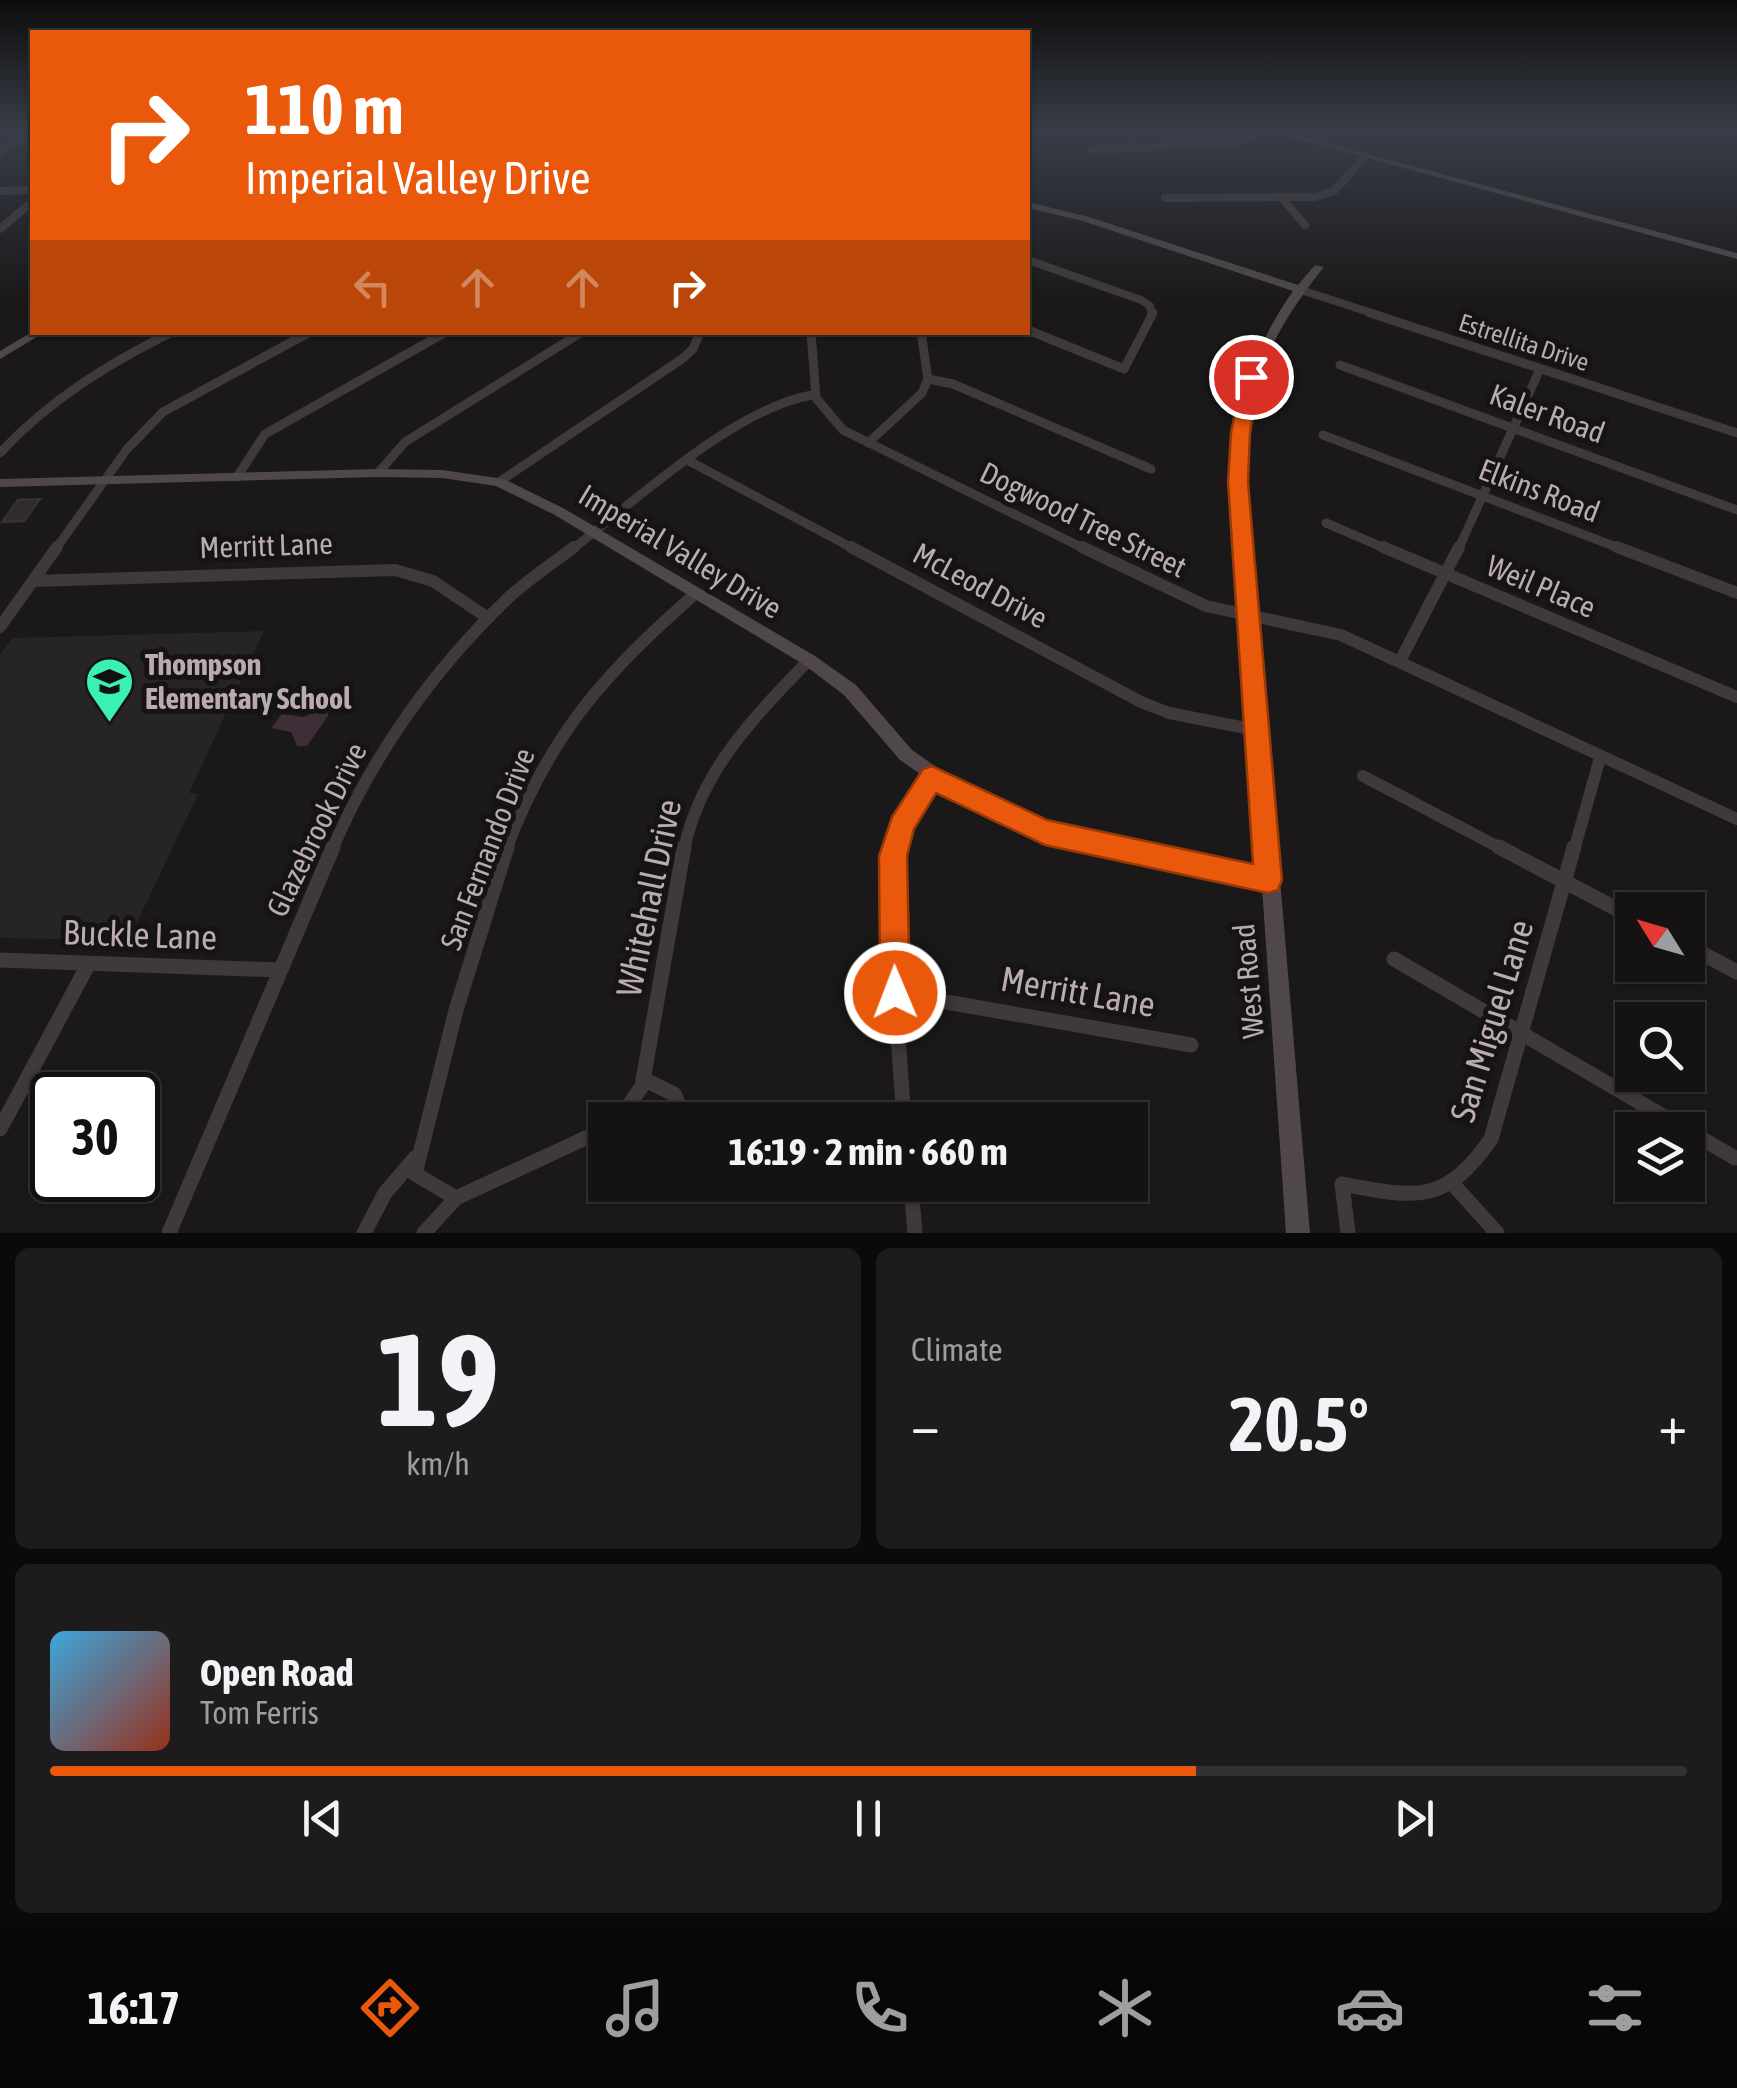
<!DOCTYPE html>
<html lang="en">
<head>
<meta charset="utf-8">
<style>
  :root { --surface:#141212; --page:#1d1b1b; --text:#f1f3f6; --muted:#9d9e9f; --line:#333232; --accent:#ea580c }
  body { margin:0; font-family:"Asap Condensed",sans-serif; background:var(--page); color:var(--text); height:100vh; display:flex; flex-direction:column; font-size:38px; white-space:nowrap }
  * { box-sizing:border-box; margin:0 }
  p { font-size:32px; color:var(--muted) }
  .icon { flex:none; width:55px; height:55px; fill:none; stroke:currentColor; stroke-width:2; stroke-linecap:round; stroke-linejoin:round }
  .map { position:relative; height:1233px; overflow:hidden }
  .details { display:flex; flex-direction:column; gap:15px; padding:15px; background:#0b0a0a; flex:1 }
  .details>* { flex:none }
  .top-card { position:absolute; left:30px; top:30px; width:1000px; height:305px; border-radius:0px; box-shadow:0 2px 8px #0004,0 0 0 2px var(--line); background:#ea580c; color:#fff; overflow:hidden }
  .needle { width:65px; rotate:307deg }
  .buttons { position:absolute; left:1615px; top:892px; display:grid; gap:20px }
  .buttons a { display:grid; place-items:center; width:90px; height:90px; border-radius:0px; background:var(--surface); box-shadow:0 2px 8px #0004,0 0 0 2px var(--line); font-size:50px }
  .speed { position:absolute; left:30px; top:1072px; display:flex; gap:20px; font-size:50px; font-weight:700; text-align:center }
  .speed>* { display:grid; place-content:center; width:130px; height:130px; border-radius:50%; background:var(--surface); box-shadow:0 2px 8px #0004,0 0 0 2px var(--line); line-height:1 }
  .speed .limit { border:5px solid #111; border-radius:15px; background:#fff; color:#111 }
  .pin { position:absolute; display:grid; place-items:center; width:85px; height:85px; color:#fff; margin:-42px; border:5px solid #fff; border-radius:50%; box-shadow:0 2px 10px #0007 }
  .me { position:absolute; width:110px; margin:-55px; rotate:359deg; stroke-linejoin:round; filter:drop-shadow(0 0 8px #0008) }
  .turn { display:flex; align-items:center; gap:35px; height:210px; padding:0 50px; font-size:45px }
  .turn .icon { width:130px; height:130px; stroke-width:2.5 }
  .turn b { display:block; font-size:70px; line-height:85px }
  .lanes { display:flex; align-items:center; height:95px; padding:0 50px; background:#0003; justify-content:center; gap:50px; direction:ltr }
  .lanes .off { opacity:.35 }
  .big { font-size:75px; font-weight:700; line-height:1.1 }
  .details .tile { flex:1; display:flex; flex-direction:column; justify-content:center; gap:15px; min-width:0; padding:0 35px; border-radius:15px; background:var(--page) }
  .details .dial { align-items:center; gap:0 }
  .dial b { font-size:130px; line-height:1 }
  .song { display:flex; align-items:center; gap:30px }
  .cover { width:120px; height:120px; border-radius:15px; background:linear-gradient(135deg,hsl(200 70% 55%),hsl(10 70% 35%)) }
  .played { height:10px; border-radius:5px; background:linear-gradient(90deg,var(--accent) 70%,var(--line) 70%) }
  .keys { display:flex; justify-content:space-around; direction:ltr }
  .heat { display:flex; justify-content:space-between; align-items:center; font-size:55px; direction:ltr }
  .details .tiles { flex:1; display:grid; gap:15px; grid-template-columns:1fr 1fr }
  .tile:last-child { grid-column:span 2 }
  .trip { position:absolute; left:588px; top:1102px; width:560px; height:100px; border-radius:0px; background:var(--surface); box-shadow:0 2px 8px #0004,0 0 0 2px var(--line); font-weight:700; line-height:100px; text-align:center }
  .tabs { display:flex; height:160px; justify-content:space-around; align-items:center; background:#080707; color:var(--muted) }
  .tabs .icon { width:70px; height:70px }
  .tabs .selected { color:var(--accent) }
  .tabs b { font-size:45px; color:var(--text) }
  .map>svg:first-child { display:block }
  .built { fill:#272424 }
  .water { fill:#3e2e37 }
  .building { fill:#2e2b2b; stroke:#363232; stroke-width:2.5 }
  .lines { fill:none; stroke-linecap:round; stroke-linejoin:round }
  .street-far3 { stroke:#3f393a; stroke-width:8 }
  .street-far2 { stroke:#3f393a; stroke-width:9 }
  .street-far1 { stroke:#3f393a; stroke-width:12 }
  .street { stroke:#3f393a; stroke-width:15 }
  .secondary { fill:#4f4749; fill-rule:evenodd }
  .route { fill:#ea580c; stroke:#983908; stroke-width:2.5 }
  .labels { text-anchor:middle; stroke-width:10; stroke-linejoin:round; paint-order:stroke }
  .far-street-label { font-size:25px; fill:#baabaf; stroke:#151313 }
  .street-label { font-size:30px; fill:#baabaf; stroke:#151313 }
  .poi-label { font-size:30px; font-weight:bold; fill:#baabaf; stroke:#151313; text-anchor:start }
  .near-street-label { font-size:35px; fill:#baabaf; stroke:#151313 }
</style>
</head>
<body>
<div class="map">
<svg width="1737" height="1233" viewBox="0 0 1737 1233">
  <rect width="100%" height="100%" fill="#1a1818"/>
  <path class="built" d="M264,631L189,793L198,794L132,933L115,940L0,938V655L12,638Z"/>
  <path class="water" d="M321,710H328V716L307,746H297L291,732L271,728L282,714L304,717Z"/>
  <path class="building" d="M40,499L24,521L2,522L18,500Z"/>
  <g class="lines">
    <g class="street-far3">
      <path d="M1125,131L1133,146"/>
      <path d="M1092,150L1235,142L1265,131"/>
      <path d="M0,153L32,132"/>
      <path d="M0,191L32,190"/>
      <path d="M1165,198L1315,197L1334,191L1366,156"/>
      <path d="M1282,198L1305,225"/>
      <path d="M0,229L32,202"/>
      <path d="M1028,260L1141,300L1150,306L1152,315"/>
      <path d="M1298,289L1378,315"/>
    </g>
    <g class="street-far2">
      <path d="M1370,313L1737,433"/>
      <path d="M1028,330L1124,369L1153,313"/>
      <path d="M811,332L816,398L843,430L1087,550"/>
      <path d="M1340,365L1737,510"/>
      <path d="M928,379L953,384L1151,469"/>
      <path d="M1323,435L1624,550"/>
      <path d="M868,443L922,393L928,379L921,332"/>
      <path d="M0,453C49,400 108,364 172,332"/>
      <path d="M689,461L856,550"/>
      <path d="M378,473L405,442L582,332"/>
      <path d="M237,477L265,434L446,332"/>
      <path d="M499,482L682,359L693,349L700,332"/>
      <path d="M1326,523L1389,550"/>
      <path d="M55,550L127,449L163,412L310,332"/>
      <path d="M571,550C637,500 733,409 812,395"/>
      <path d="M1458,550L1540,369"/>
    </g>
    <g class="street-far1">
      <path d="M851,547L1141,702L1169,713L1256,730"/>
      <path d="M1082,547L1206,606L1341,635L1737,819"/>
      <path d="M1383,547L1737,697"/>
      <path d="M1617,547L1737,593"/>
      <path d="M33,581L395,570L433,581L488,618"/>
      <path d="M0,627L57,547"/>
      <path d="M1400,661L1459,547"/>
      <path d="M1363,776L1504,850"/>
      <path d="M332,850C372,756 433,670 507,599C527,580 552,564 574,547"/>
      <path d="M506,850C549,735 604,674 695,594"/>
      <path d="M684,850C700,771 755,716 809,660"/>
      <path d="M895,850L901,826L932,777"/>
      <path d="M1574,850L1600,758"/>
    </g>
    <g class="street">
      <path d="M507,847L456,1010L415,1174L456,1198L605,1129"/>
      <path d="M895,847V993L904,1120"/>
      <path d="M1499,847L1632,917"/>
      <path d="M1688,946L1737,972"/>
      <path d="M1394,959L1735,1158"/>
      <path d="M0,960L279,970"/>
      <path d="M895,993L1191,1045"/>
      <path d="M643,1079L674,1094L683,1113L681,1120"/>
      <path d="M619,1120L642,1086L684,847"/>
      <path d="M0,1129L88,965"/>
      <path d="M1453,1184L1497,1233"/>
      <path d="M911,1185L915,1233"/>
      <path d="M169,1233L333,847"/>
      <path d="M364,1233L385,1193L416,1157"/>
      <path d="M424,1233L456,1198"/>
      <path d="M1348,1233L1342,1184C1416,1198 1445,1205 1491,1139L1574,847"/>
    </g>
    <g class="secondary">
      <path d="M1269,131H1282L1737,253V259Z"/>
      <path d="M1028,202L1089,217L1298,285L1315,265L1324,267C1270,335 1251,378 1245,466L1310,1233H1286L1262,887L1045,840L962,803L900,760L844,695L803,664L553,514L496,486L442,478L378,477L0,487V479L378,469L442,470L504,479L563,508L815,656L856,685L912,750L974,793L1047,824L1260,870L1231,466C1237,400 1255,345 1293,291L1083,221L1028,208Z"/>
      <path d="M32,332H45L0,359V351Z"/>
    </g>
  </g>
  <linearGradient id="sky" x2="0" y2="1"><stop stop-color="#0e0d0d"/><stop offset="0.43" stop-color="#383d48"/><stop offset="1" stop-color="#383d48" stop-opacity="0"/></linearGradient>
  <rect width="1737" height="303" fill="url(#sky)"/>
  <path class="route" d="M1251,371L1260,377L1250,433L1248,482L1282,880L1278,890L1268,893L1045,845L936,793L914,829L907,856L910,993L906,1004L895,1008L885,1004L880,993L879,856L892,817L923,769L932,766L1047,820L1253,864L1228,482L1231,433L1242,377Z"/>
  <defs>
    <symbol id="school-pin" viewBox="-11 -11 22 30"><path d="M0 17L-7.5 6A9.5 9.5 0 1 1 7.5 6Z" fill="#3af0b5" stroke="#151313"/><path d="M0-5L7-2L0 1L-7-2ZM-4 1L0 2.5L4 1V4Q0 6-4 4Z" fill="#111"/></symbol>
  </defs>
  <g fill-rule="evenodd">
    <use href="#school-pin" x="82" y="654" width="55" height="75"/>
  </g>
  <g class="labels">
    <g class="far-street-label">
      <text transform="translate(1524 342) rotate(18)" y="9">Estrellita Drive</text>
    </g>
    <g class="street-label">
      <text transform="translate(1547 414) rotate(20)" y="10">Kaler Road</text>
      <text transform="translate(1539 491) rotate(21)" y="10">Elkins Road</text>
      <text transform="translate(1083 520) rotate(26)" y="10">Dogwood Tree Street</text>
      <text transform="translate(266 546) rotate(-2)" y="10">Merritt Lane</text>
      <text transform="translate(680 552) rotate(31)" y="10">Imperial Valley Drive</text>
      <text transform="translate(980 586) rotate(28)" y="10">McLeod Drive</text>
      <text transform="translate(1541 587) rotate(23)" y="10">Weil Place</text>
      <text transform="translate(317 830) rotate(-64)" y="10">Glazebrook Drive</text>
      <text transform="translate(488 849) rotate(-69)" y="10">San Fernando Drive</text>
      <text transform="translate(1249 981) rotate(-95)" y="10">West Road</text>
    </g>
    <g class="poi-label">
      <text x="145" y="675">Thompson<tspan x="145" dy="34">Elementary School</tspan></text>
    </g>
    <g class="near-street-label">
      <text transform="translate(649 898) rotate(-78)" y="12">Whitehall Drive</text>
      <text transform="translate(140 935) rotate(2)" y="12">Buckle Lane</text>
      <text transform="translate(1078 992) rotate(10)" y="12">Merritt Lane</text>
      <text transform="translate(1492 1021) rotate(-73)" y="12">San Miguel Lane</text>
    </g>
  </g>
</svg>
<div class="buttons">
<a><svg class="needle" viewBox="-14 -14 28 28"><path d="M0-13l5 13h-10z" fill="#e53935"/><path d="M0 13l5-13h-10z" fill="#9d9e9f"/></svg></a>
<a><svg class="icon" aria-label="search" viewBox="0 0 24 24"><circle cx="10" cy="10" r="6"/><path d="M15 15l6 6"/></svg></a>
<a><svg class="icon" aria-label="layers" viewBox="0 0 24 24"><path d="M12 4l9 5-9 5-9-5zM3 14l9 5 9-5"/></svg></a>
</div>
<div class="speed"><div class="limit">30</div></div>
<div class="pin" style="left:1251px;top:377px;background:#d93025"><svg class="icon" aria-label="arrive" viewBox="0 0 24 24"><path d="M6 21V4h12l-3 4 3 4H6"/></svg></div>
<svg class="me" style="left:895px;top:993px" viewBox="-20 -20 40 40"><circle r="17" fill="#ea580c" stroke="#fff" stroke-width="3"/><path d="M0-11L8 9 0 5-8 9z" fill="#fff"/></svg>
<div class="trip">16:19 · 2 min · 660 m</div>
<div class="top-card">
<div class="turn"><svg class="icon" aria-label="right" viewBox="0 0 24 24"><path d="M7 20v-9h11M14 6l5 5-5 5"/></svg><div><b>110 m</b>Imperial Valley Drive</div></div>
<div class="lanes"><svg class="icon off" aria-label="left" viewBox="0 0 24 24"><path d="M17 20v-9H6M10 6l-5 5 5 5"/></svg><svg class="icon off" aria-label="ahead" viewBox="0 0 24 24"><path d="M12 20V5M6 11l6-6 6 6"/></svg><svg class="icon off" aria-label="ahead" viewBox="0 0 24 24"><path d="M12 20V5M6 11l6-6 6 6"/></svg><svg class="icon" aria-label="right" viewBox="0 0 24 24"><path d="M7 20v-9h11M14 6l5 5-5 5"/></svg></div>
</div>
</div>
<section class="details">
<div class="tiles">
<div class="tile dial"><b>19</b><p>km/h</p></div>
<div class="tile"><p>Climate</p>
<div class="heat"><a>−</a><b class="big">20.5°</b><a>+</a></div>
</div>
<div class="tile">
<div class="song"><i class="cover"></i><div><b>Open Road</b><p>Tom Ferris</p></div></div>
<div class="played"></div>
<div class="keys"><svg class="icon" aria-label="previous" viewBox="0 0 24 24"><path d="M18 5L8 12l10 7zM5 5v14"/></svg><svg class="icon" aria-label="pause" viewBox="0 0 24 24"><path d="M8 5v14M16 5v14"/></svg><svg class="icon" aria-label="next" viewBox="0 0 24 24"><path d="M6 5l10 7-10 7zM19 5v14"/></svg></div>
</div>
</div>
</section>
<nav class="tabs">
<b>16:17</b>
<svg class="icon selected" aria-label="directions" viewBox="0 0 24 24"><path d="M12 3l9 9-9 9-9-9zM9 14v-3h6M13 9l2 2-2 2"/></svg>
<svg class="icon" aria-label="music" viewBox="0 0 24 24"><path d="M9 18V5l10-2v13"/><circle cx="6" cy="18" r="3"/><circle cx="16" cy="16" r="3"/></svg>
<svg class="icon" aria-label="phone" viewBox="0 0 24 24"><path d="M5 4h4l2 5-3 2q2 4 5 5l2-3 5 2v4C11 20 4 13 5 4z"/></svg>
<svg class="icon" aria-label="climate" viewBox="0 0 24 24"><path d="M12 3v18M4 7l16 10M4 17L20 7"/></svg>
<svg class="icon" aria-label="car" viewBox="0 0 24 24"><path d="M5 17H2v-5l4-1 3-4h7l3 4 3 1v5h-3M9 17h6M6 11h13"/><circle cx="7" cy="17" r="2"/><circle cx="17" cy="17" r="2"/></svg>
<svg class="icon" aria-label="filters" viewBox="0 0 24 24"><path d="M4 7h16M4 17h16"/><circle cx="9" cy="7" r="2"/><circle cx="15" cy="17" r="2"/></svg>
</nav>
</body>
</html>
